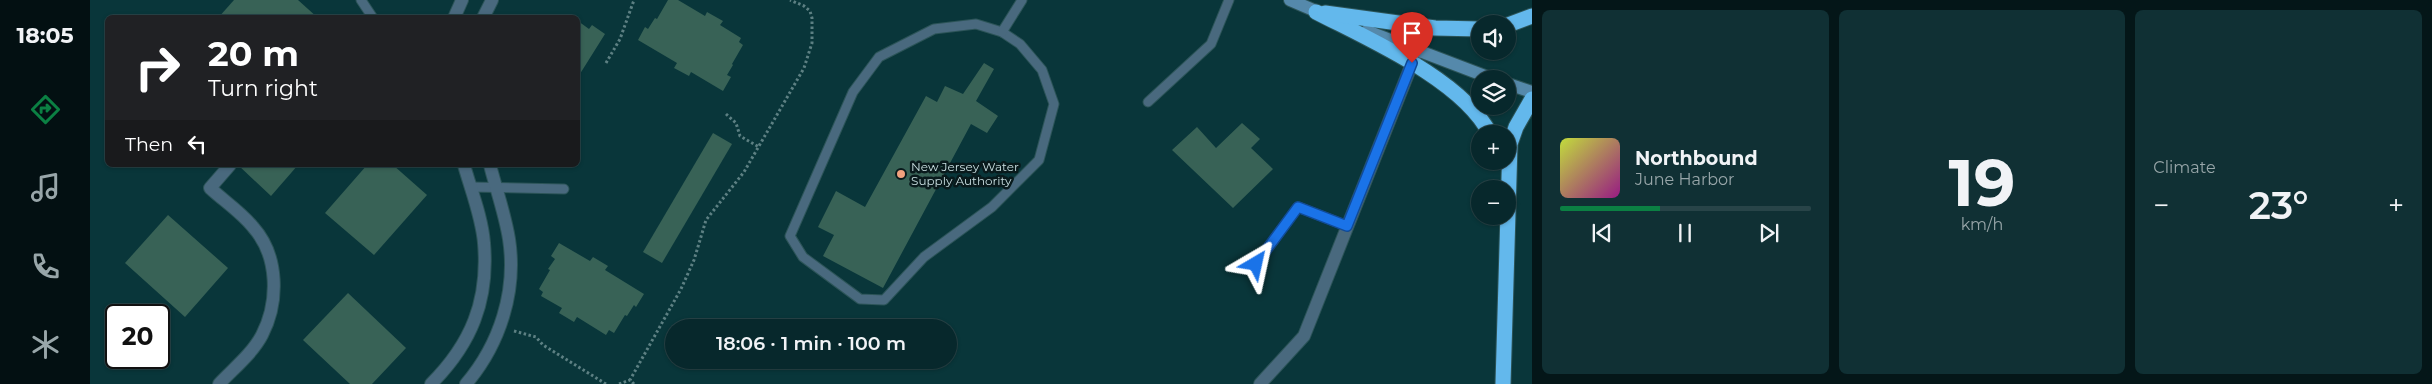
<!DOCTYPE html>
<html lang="en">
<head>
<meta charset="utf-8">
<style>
  :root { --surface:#07282c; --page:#103034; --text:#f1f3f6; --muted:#98a6a9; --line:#284448; --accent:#0b8043 }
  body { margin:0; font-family:Montserrat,sans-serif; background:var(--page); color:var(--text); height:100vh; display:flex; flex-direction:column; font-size:19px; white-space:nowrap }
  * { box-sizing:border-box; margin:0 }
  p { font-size:16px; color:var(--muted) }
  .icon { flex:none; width:28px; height:28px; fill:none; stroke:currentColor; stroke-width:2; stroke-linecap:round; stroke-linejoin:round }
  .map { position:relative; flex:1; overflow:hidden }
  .drawer { display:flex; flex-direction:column; gap:10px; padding:10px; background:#041618; width:900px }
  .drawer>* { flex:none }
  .banner { position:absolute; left:15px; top:15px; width:475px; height:152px; border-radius:8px; box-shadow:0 1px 4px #0004,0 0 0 1px var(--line); background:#202124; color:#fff; overflow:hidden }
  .controls { position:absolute; left:1381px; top:15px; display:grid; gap:10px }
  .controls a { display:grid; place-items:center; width:45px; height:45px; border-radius:50%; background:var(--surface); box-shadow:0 1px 4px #0004,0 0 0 1px var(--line); font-size:25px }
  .speed { position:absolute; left:15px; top:304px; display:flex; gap:10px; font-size:25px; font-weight:700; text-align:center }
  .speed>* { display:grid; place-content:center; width:65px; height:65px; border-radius:50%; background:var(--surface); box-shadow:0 1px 4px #0004,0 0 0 1px var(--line); line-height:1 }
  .speed .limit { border:2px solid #111; border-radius:8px; background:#fff; color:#111 }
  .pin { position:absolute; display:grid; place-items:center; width:42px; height:42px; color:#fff; margin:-51px -21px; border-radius:50% 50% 50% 0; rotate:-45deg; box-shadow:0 0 5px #0007 }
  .pin .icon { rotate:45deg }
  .me { position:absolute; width:55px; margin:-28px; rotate:36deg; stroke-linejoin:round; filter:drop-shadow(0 0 4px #0008) }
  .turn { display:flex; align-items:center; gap:18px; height:105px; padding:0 20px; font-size:22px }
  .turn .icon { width:65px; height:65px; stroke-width:2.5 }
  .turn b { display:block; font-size:35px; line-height:42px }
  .then { display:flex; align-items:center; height:48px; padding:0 20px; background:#0003; gap:10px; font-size:19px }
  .big { font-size:38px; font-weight:600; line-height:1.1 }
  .drawer .widget { flex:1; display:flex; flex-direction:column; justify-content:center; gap:8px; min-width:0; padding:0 18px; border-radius:8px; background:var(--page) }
  .drawer .dial { align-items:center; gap:0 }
  .dial b { font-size:65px; line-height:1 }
  .song { display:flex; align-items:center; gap:15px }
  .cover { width:60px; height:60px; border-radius:8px; background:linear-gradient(135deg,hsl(70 70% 55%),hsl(310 70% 35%)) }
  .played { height:5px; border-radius:2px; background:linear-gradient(90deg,var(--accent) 40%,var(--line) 40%) }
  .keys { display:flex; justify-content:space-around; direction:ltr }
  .heat { display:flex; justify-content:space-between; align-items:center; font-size:28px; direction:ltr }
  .drawer .tiles { flex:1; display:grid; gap:10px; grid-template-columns:repeat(3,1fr) }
  .trip { position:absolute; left:575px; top:319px; width:292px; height:50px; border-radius:25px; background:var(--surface); box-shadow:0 1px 4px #0004,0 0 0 1px var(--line); font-weight:600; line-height:50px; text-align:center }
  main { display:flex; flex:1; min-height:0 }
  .tabs { display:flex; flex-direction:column; width:90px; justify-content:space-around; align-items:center; background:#031012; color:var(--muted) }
  .tabs .icon { width:35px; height:35px }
  .tabs .on { color:var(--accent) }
  .tabs b { font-size:22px; color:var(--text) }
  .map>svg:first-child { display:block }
  .building { fill:#386256 }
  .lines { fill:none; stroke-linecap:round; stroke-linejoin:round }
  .lane-casing { stroke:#2c5458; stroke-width:11 }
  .street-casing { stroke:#2c5458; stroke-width:14 }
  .secondary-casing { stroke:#2c5458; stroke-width:14 }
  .highway-casing { stroke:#2c5458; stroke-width:17 }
  .path { stroke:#5d8083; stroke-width:3; stroke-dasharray:2.5 2.5; stroke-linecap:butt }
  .lane { stroke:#49697e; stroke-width:9 }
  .street { stroke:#49697e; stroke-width:12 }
  .secondary { stroke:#5589ab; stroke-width:12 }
  .highway { stroke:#63b8ec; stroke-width:15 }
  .route-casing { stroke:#114b97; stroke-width:12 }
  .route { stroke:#1a73e8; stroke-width:9 }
  .poi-dot { fill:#f2a17e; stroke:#091a1c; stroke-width:2 }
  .labels { text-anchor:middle; stroke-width:5; stroke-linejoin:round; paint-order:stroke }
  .poi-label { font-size:12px; fill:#c9dfe1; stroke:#091a1c; text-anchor:start }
</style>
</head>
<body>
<main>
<nav class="tabs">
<b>18:05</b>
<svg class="icon on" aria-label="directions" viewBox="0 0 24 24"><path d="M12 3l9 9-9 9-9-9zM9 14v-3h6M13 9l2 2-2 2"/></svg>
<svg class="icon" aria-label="music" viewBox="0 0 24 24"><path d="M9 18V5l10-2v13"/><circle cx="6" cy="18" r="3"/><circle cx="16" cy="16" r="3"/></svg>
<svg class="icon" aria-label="phone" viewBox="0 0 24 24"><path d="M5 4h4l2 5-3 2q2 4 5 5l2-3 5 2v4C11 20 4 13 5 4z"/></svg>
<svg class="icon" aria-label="climate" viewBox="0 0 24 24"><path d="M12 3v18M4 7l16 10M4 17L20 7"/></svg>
</nav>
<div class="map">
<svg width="1442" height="384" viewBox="0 0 1442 384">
  <rect width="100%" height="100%" fill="#09363a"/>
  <g class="building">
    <path d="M144,0H208L228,18H128Z"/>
    <path d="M578,0H588L615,16L617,12L633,21L630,25L651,38L649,42L653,45L642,64L643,65L637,75L641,77L633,91L601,72L599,76L584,68L587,63L548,40L555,27L558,29L565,18L567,19Z"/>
    <path d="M488,21L499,29L502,25L515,34L488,77Z"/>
    <path d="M894,63L904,69L886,101L908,116L897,133L881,124L793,288L733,256L744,235L728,227L746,191L775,207L836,96L847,102L855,86L873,94Z"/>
    <path d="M1152,123L1170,139L1161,148L1183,169L1143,208L1082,150L1107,127L1126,148Z"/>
    <path d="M623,133L642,144L572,263L553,252Z"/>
    <path d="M148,165H208L181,196Z"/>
    <path d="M277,165H303L337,195L284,255L235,213Z"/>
    <path d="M78,215L138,268L95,317L35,263Z"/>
    <path d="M469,243L500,261L503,257L518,266L515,270L554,294L546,307L544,305L537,316L535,315L524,333L519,330L516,335L487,317L484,322L469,313L472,308L451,296L453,292L449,289L460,270L458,269L465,259L461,256Z"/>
    <path d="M258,293L316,348L282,384H260L213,340Z"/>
  </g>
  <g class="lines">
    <defs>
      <g id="lane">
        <path d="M271,0L283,18"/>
        <path d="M886,24L912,32L930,44L952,70L964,104L949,160L902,207L834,257L794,300L770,299L713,257L700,236L763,92L789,57L844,29Z"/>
        <path d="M912,32L932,0"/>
        <path d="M1058,102L1121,44L1139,0"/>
        <path d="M380,187L474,189"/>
        <path d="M1166,264L1208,207L1257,226"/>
      </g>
      <g id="street">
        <path d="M364,18L372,0"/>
        <path d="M393,18L402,0"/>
        <path d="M129,384C143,369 162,354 172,335C189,302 189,256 163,227C151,212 134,201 120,188L140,165"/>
        <path d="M341,384C381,344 399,301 394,243C392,217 381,190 374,165"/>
        <path d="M376,384C410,344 427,291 419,239C415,214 406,189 400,165"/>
        <path d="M1170,384L1214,336L1325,56"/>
      </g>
      <g id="secondary">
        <path d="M1200,0L1235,15"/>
        <path d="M1277,31L1403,79"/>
        <path d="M1418,84L1442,92"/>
      </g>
      <g id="highway">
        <path d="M1226,12C1278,39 1373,80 1400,134"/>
        <path d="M1235,13L1345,28L1390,29"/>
        <path d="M1418,25L1442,16"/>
        <path d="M1413,384L1420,144L1426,127L1442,99"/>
      </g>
    </defs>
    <use href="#lane" class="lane-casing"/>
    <use href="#street" class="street-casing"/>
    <use href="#secondary" class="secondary-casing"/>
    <use href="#highway" class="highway-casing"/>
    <g class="path">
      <path d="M516,63L530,39L544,0"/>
      <path d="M636,114L646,123L650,136L669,147"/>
      <path d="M424,331L446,337L453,345L516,384"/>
      <path d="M529,384L540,380"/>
      <path d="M544,384L540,380L591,289L604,260L616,220L654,172L714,68L722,43V18L720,11L714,6L700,0"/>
    </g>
    <use href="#lane" class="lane"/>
    <use href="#street" class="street"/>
    <use href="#secondary" class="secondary"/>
    <use href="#highway" class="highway"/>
  </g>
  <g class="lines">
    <defs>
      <path id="route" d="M1166,264L1208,207L1257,226L1322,63"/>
    </defs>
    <use href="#route" class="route-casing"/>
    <use href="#route" class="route"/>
  </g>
  <circle class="poi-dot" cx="811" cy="174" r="5"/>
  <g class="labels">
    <g class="poi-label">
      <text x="821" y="171">New Jersey Water<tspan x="821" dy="14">Supply Authority</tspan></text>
    </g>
  </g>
</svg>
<div class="controls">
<a><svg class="icon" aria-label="sound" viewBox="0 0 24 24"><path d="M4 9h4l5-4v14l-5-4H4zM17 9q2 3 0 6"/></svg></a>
<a><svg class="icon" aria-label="layers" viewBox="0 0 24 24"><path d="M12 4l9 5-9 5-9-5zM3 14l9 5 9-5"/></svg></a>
<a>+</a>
<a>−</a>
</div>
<div class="speed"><div class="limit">20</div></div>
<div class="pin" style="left:1322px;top:63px;background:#d93025"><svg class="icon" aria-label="arrive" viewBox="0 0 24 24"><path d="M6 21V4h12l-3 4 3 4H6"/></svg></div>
<svg class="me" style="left:1166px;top:264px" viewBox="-20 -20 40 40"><path d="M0-17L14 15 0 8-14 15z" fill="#1a73e8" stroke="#fff" stroke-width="4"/></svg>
<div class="trip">18:06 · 1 min · 100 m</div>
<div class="banner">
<div class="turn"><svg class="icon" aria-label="right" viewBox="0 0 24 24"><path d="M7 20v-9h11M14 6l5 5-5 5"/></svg><div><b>20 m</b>Turn right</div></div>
<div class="then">Then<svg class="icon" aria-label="left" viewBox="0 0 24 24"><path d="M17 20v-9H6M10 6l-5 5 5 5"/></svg></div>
</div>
</div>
<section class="drawer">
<div class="tiles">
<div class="widget">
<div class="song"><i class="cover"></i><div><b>Northbound</b><p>June Harbor</p></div></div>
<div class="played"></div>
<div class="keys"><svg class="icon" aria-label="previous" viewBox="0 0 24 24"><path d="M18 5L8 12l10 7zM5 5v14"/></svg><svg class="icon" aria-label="pause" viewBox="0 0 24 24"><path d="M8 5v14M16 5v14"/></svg><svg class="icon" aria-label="next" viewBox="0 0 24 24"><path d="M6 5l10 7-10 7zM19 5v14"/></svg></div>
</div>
<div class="widget dial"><b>19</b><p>km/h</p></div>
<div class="widget"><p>Climate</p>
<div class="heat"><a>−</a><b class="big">23°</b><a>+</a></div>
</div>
</div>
</section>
</main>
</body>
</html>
